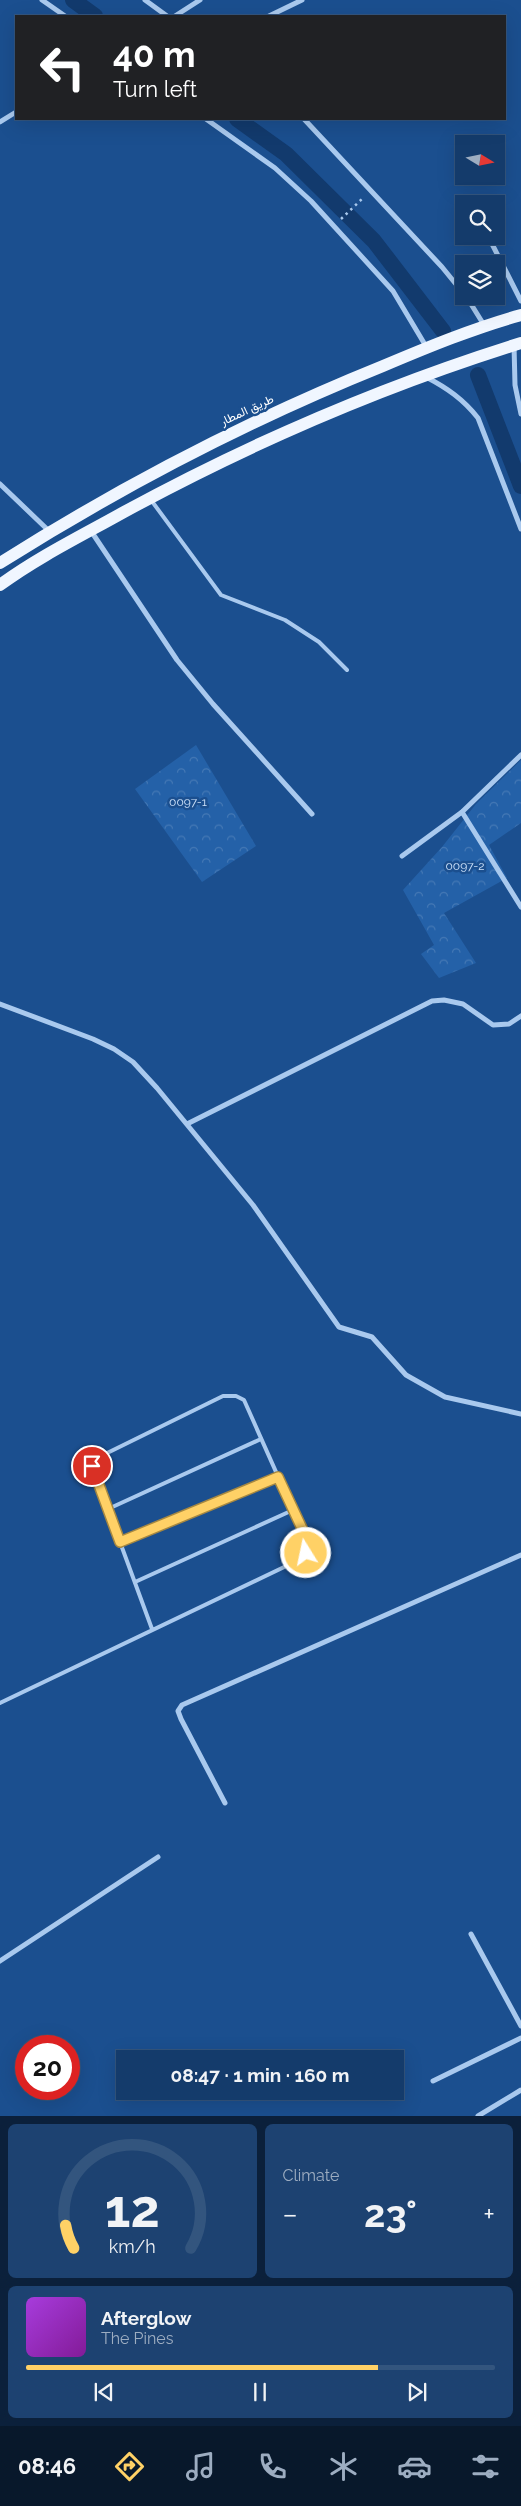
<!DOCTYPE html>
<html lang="en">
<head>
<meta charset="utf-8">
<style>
  :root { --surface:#143b6b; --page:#1d4271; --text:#f1f3f6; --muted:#9dadc1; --line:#33557e; --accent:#ffd166 }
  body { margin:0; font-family:Raleway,Vazirmatn,sans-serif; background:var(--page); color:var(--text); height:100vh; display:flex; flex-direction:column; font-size:19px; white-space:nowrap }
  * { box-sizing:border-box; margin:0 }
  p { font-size:16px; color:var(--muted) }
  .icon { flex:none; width:28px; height:28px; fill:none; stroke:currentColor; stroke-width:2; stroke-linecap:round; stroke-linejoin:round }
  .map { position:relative; height:2116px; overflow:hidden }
  .drawer { display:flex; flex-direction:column; gap:8px; padding:8px; background:#0b203b; flex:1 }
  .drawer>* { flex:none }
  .top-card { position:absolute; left:15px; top:15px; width:491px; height:105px; border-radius:0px; box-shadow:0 5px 20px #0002,0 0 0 1px var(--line); background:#202124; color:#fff; overflow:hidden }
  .needle { width:32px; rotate:100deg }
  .buttons { position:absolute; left:455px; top:135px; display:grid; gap:10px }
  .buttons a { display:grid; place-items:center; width:50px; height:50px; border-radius:0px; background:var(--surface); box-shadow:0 5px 20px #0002,0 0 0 1px var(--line); font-size:25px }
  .speed { position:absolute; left:15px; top:2035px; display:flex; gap:10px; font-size:25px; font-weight:700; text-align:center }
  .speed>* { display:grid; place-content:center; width:65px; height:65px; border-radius:50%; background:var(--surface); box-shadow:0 5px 20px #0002,0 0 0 1px var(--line); line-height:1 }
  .speed .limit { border:8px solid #d22; background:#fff; color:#111 }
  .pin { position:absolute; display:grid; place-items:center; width:42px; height:42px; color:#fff; margin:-21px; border:2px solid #fff; border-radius:50%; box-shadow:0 1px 5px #0007 }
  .me { position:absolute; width:55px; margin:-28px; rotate:350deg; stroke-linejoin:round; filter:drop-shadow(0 0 4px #0008) }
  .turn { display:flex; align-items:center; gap:18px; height:105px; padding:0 15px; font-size:22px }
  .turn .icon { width:65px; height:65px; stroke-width:2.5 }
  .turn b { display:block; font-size:35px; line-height:42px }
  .big { font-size:38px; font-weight:700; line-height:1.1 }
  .drawer .tile { flex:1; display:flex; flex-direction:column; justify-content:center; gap:8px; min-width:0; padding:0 18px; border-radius:8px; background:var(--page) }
  .drawer .dial { align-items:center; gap:0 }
  .dial svg { height:130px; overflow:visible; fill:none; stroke:var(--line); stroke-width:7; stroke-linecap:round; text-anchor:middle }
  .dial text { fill:var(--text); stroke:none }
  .song { display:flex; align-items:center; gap:15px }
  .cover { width:60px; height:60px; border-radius:8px; background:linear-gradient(135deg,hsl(280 70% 55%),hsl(290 70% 35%)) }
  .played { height:5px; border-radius:2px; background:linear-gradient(90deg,var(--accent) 75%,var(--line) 75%) }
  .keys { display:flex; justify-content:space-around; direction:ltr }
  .heat { display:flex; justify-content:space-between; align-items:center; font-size:28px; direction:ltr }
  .drawer .tiles { flex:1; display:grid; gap:8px; grid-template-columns:1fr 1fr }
  .tile:last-child { grid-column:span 2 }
  .trip { position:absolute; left:116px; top:2050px; width:288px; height:50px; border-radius:0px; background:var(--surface); box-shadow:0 5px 20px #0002,0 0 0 1px var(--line); font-weight:700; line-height:50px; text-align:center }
  .tabs { display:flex; height:80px; justify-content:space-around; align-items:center; background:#08182b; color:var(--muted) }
  .tabs .icon { width:35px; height:35px }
  .tabs .active { color:var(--accent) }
  .tabs b { font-size:22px; color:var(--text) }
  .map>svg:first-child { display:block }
  .park { fill:url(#park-crowns) }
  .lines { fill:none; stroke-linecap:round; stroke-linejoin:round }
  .canal { stroke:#123a6d; stroke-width:16 }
  .path { stroke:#a9c9ee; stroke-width:2.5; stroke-dasharray:2.5 4; stroke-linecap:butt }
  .service { stroke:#a9c9ee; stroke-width:4 }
  .minor { stroke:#a9c9ee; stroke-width:5 }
  .primary { stroke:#f0f6ff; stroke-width:12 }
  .route-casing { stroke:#a68842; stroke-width:12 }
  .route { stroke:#ffd166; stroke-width:9 }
  .labels { text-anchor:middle; stroke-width:5; stroke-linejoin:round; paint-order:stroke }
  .street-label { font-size:12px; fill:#fff; stroke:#1b4f8f }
  .park-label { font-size:12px; fill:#cfe3fa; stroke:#1b4f8f }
</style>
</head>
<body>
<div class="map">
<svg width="521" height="2116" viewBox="0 0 521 2116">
  <defs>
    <pattern id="park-crowns" width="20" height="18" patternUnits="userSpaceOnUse" patternTransform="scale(1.25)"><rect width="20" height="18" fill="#2461a8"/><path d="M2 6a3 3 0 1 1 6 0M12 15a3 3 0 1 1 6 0" fill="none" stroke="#4579b5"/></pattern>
  </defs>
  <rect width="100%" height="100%" fill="#1b4f8f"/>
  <g class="park">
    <path d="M196,745L256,846L202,882L135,789Z"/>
    <path d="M521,760V823L489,845L507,878L444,913L476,963L439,978L421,954L434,945L403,890L442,847L476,804Z"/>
  </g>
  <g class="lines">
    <g class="canal">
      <path d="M73,0L95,16"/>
      <path d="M237,119L286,154L374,241L443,331"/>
      <path d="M478,375L521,486"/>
    </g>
    <path class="path" d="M341,219L364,197"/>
    <g class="service">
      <path d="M151,500L221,595L285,620L319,642L347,670"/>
      <path d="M108,1509L261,1439"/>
      <path d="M120,1542L278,1477"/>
      <path d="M135,1582L293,1510"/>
      <path d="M0,1703L305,1557L308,1549L305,1537L244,1400L236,1396H223L95,1459L92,1466L152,1629"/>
    </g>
    <g class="minor">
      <path d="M42,0L65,16"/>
      <path d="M145,0L167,16"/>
      <path d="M175,16L200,0"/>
      <path d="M269,16L302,0"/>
      <path d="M206,119L275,168L311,201L393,291L427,348"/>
      <path d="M304,119L442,267L464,294"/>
      <path d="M0,122L16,112"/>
      <path d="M466,198L470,204"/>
      <path d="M488,236L521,301"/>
      <path d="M466,296L484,325"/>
      <path d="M514,345L515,385L521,414"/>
      <path d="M426,377C447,388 463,399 478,418L521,529"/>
      <path d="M0,484L49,531"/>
      <path d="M91,531L177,660L213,704L312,814"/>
      <path d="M462,812L521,907"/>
      <path d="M402,856L462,812L521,755"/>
      <path d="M0,1004L93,1039L114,1049L133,1062L157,1088L253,1205L339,1327L372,1337L406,1375L445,1397L521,1414"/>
      <path d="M187,1124L432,1001L444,1000L463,1004L493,1025L509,1024L521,1016"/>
      <path d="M225,1803L181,1719L178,1711L182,1705L521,1555"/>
      <path d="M471,1934L521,2026"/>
      <path d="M0,1961L158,1857"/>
      <path d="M433,2081L521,2038"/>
      <path d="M478,2116L521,2090"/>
    </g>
    <g class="primary">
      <path d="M0,563C122,486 249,420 383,366C428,347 474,328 521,315"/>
      <path d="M0,585C38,557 83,535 124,512C251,443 383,386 521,343"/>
    </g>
  </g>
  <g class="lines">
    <defs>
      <path id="route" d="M92,1466L120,1542L278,1477L306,1537V1553"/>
    </defs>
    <use href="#route" class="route-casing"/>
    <use href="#route" class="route"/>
  </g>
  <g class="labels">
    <g class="street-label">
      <text transform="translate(247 410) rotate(-25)" y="4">طريق المطار</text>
    </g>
    <g class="park-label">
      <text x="188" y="806">0097-1</text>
      <text x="465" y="870">0097-2</text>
    </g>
  </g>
</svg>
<div class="buttons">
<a><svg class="needle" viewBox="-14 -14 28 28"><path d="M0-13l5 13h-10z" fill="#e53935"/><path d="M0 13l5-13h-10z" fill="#9dadc1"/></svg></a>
<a><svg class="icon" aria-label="search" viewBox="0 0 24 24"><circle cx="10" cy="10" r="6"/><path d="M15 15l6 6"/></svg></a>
<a><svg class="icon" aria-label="layers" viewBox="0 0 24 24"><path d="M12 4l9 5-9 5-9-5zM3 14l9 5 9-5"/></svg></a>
</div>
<div class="speed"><div class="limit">20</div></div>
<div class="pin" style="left:92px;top:1466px;background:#d93025"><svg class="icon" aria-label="arrive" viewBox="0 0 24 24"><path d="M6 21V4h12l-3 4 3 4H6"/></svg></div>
<svg class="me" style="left:306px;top:1553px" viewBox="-20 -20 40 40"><circle r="17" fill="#ffd166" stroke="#fff" stroke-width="3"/><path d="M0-11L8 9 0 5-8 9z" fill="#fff"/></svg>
<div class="trip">08:47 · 1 min · 160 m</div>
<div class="top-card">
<div class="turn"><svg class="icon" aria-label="left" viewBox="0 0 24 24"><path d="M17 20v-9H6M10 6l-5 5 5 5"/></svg><div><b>40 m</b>Turn left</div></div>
</div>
</div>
<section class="drawer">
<div class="tiles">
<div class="tile dial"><svg viewBox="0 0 100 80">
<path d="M14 69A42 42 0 1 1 86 69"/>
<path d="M14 69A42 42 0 0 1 9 55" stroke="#ffd166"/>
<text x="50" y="56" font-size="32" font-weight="700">12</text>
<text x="50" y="72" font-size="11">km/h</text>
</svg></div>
<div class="tile"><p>Climate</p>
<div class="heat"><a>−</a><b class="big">23°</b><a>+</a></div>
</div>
<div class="tile">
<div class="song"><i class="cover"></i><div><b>Afterglow</b><p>The Pines</p></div></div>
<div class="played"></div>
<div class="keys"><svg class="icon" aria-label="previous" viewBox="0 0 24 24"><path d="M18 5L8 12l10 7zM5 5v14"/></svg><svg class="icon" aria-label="pause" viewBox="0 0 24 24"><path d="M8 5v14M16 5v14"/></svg><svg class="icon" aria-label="next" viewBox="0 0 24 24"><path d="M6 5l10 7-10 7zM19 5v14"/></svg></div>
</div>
</div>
</section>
<nav class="tabs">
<b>08:46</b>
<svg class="icon active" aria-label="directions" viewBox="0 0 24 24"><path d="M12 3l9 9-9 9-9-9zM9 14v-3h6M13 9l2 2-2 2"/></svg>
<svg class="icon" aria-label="music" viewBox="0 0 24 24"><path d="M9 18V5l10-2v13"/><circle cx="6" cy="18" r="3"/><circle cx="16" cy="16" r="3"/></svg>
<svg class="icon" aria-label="phone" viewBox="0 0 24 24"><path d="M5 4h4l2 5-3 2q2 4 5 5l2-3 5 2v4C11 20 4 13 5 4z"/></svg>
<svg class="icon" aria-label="climate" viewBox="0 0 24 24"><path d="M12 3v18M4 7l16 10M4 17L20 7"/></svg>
<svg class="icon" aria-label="car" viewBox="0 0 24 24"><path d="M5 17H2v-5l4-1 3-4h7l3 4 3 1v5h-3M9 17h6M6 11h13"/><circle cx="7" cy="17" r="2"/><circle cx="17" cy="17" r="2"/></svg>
<svg class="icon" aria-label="filters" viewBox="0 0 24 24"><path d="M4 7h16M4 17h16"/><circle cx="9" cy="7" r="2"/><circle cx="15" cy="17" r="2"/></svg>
</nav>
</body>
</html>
